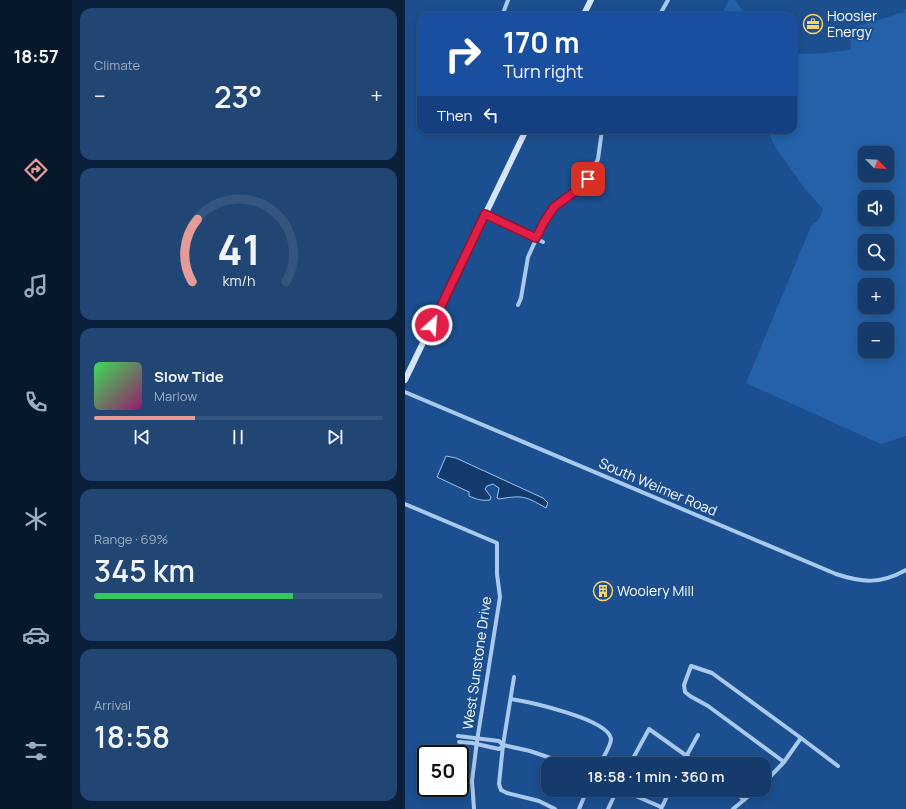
<!DOCTYPE html>
<html lang="en">
<head>
<meta charset="utf-8">
<style>
  :root { --surface:#143b6b; --page:#214673; --text:#f1f3f6; --muted:#9dadc1; --line:#33557e; --accent:#e69b98 }
  body { margin:0; font-family:Manrope,sans-serif; background:var(--page); color:var(--text); height:100vh; display:flex; flex-direction:column; font-size:15px; white-space:nowrap }
  * { box-sizing:border-box; margin:0 }
  p { font-size:13px; color:var(--muted) }
  .icon { flex:none; width:22px; height:22px; fill:none; stroke:currentColor; stroke-width:2; stroke-linecap:round; stroke-linejoin:round }
  .map { position:relative; flex:1; overflow:hidden }
  .sheet { display:flex; flex-direction:column; gap:8px; padding:8px; background:#0b203b; width:333px }
  .sheet>* { flex:none }
  .top-card { position:absolute; left:12px; top:12px; width:380px; height:122px; border-radius:12px; box-shadow:0 2px 10px #0003,0 0 0 1px var(--line); background:#1a4fa0; color:#fff; overflow:hidden }
  .needle { width:26px; rotate:114deg }
  .fabs { position:absolute; left:453px; top:146px; display:grid; gap:8px }
  .fabs a { display:grid; place-items:center; width:36px; height:36px; border-radius:8px; background:var(--surface); box-shadow:0 2px 10px #0003,0 0 0 1px var(--line); font-size:20px }
  .speed { position:absolute; left:12px; top:745px; display:flex; gap:8px; font-size:20px; font-weight:700; text-align:center }
  .speed>* { display:grid; place-content:center; width:52px; height:52px; border-radius:50%; background:var(--surface); box-shadow:0 2px 10px #0003,0 0 0 1px var(--line); line-height:1 }
  .speed .limit { border:2px solid #111; border-radius:6px; background:#fff; color:#111 }
  .pin { position:absolute; display:grid; place-items:center; width:34px; height:34px; color:#fff; margin:-17px; border-radius:8px; box-shadow:0 2px 6px #0006 }
  .me { position:absolute; width:44px; margin:-22px; rotate:26deg; stroke-linejoin:round; filter:drop-shadow(0 0 3px #0008) }
  .turn { display:flex; align-items:center; gap:14px; height:84px; padding:0 20px; font-size:18px }
  .turn .icon { width:52px; height:52px; stroke-width:2.5 }
  .turn b { display:block; font-size:28px; line-height:34px }
  .then { display:flex; align-items:center; height:38px; padding:0 20px; background:#0003; gap:8px; font-size:15px }
  .big { font-size:30px; font-weight:600; line-height:1.1 }
  .sheet .card { flex:1; display:flex; flex-direction:column; justify-content:center; gap:6px; min-width:0; padding:0 14px; border-radius:12px; background:var(--page) }
  .sheet .dial { align-items:center; gap:0 }
  .dial svg { height:104px; overflow:visible; fill:none; stroke:var(--line); stroke-width:7; stroke-linecap:round; text-anchor:middle }
  .dial text { fill:var(--text); stroke:none }
  .song { display:flex; align-items:center; gap:12px }
  .cover { width:48px; height:48px; border-radius:6px; background:linear-gradient(135deg,hsl(130 70% 55%),hsl(320 70% 35%)) }
  .played { height:4px; border-radius:2px; background:linear-gradient(90deg,var(--accent) 35%,var(--line) 35%) }
  .keys { display:flex; justify-content:space-around; direction:ltr }
  .heat { display:flex; justify-content:space-between; align-items:center; font-size:22px; direction:ltr }
  .charge { height:6px; border-radius:3px; background:linear-gradient(90deg,#34c759 69%,var(--line) 0) }
  .trip { position:absolute; left:136px; top:757px; width:230px; height:40px; border-radius:12px; background:var(--surface); box-shadow:0 2px 10px #0003,0 0 0 1px var(--line); font-weight:600; line-height:40px; text-align:center }
  main { display:flex; flex:1; min-height:0 }
  .tabs { display:flex; flex-direction:column; width:72px; justify-content:space-around; align-items:center; background:#08182b; color:var(--muted) }
  .tabs .icon { width:28px; height:28px }
  .tabs .selected { color:var(--accent) }
  .tabs b { font-size:18px; color:var(--text) }
  .map>svg:first-child { display:block }
  .green { fill:#2461a8; fill-rule:evenodd }
  .water { fill:#123a6d; stroke:#9cc4f0 }
  .lines { fill:none; stroke-linecap:round; stroke-linejoin:round }
  .minor { stroke:#a9c9ee; stroke-width:4 }
  .secondary { stroke:#d6e6fa; stroke-width:6 }
  .route-casing { stroke:#92132f; stroke-width:10 }
  .route { stroke:#e11d48; stroke-width:7 }
  .labels { text-anchor:middle; stroke-width:4; stroke-linejoin:round; paint-order:stroke }
  .poi-label { font-size:14px; fill:#fff; stroke:#1b4f8f; text-anchor:start }
  .street-label { font-size:14px; fill:#fff; stroke:#1b4f8f }
</style>
</head>
<body>
<main>
<nav class="tabs">
<b>18:57</b>
<svg class="icon selected" aria-label="directions" viewBox="0 0 24 24"><path d="M12 3l9 9-9 9-9-9zM9 14v-3h6M13 9l2 2-2 2"/></svg>
<svg class="icon" aria-label="music" viewBox="0 0 24 24"><path d="M9 18V5l10-2v13"/><circle cx="6" cy="18" r="3"/><circle cx="16" cy="16" r="3"/></svg>
<svg class="icon" aria-label="phone" viewBox="0 0 24 24"><path d="M5 4h4l2 5-3 2q2 4 5 5l2-3 5 2v4C11 20 4 13 5 4z"/></svg>
<svg class="icon" aria-label="climate" viewBox="0 0 24 24"><path d="M12 3v18M4 7l16 10M4 17L20 7"/></svg>
<svg class="icon" aria-label="car" viewBox="0 0 24 24"><path d="M5 17H2v-5l4-1 3-4h7l3 4 3 1v5h-3M9 17h6M6 11h13"/><circle cx="7" cy="17" r="2"/><circle cx="17" cy="17" r="2"/></svg>
<svg class="icon" aria-label="filters" viewBox="0 0 24 24"><path d="M4 7h16M4 17h16"/><circle cx="9" cy="7" r="2"/><circle cx="15" cy="17" r="2"/></svg>
</nav>
<section class="sheet">
<div class="card"><p>Climate</p>
<div class="heat"><a>−</a><b class="big">23°</b><a>+</a></div>
</div>
<div class="card dial"><svg viewBox="0 0 100 80">
<path d="M14 69A42 42 0 1 1 86 69"/>
<path d="M14 69A42 42 0 0 1 18 21" stroke="#e69b98"/>
<text x="50" y="56" font-size="32" font-weight="700">41</text>
<text x="50" y="72" font-size="11">km/h</text>
</svg></div>
<div class="card">
<div class="song"><i class="cover"></i><div><b>Slow Tide</b><p>Marlow</p></div></div>
<div class="played"></div>
<div class="keys"><svg class="icon" aria-label="previous" viewBox="0 0 24 24"><path d="M18 5L8 12l10 7zM5 5v14"/></svg><svg class="icon" aria-label="pause" viewBox="0 0 24 24"><path d="M8 5v14M16 5v14"/></svg><svg class="icon" aria-label="next" viewBox="0 0 24 24"><path d="M6 5l10 7-10 7zM19 5v14"/></svg></div>
</div>
<div class="card"><p>Range · 69%</p><b class="big">345 km</b><div class="charge"></div></div>
<div class="card"><p>Arrival</p><b class="big">18:58</b></div>
</section>
<div class="map">
<svg width="501" height="809" viewBox="0 0 501 809">
  <rect width="100%" height="100%" fill="#1b4f8f"/>
  <g class="green">
    <path d="M324,0H330L341,16H316Z"/>
    <path d="M501,8V436L476,444L341,383L406,226L414,219L418,209L400,189L371,148L362,130H388V52C402,57 431,51 446,50L445,29L499,12ZM460,153H482V175H460ZM460,197H482V219H460ZM460,241H482V263H460ZM460,285H482V307H460ZM460,329H482V351H460Z"/>
  </g>
  <path class="water" d="M41,456L51,458L138,498L143,503L141,508C120,496 118,495 94,499L92,498L94,488L88,484L82,486L80,489L86,497L85,500C76,501 71,499 64,496V492L32,477Z"/>
  <g class="lines">
    <g class="minor">
      <path d="M97,16L103,0"/>
      <path d="M254,16L263,0"/>
      <path d="M80,214L138,242"/>
      <path d="M113,305L116,298L123,257L139,222L149,207L168,193L183,179L193,159L197,130"/>
      <path d="M0,392L431,574C458,583 476,584 501,570"/>
      <path d="M0,504L92,543V574L95,597L72,741L67,781L69,809"/>
      <path d="M109,677L98,745L94,784L96,790L102,793L134,801L150,809"/>
      <path d="M106,699C124,702 204,719 206,739C206,746 198,757 195,764"/>
      <path d="M53,736L94,741L98,745L125,751L163,764"/>
      <path d="M396,738L433,766"/>
      <path d="M54,742L67,743L94,749L98,746"/>
      <path d="M225,764L244,729L293,764"/>
      <path d="M277,764L293,735"/>
      <path d="M359,783L379,762L396,738L307,673L286,666L279,685L280,692L285,696L303,706L379,762"/>
      <path d="M217,790L256,807"/>
      <path d="M328,790L339,800"/>
      <path d="M174,809L182,790"/>
      <path d="M203,809L212,790"/>
      <path d="M256,809L265,790"/>
      <path d="M328,809L351,790"/>
    </g>
    <g class="secondary">
      <path d="M178,16L186,0"/>
      <path d="M0,380L121,130"/>
    </g>
  </g>
  <g class="lines">
    <defs>
      <path id="route" d="M27,325L80,214L131,238L139,222L149,207L168,193L183,179"/>
    </defs>
    <use href="#route" class="route-casing"/>
    <use href="#route" class="route"/>
  </g>
  <defs>
    <symbol id="office-ring" viewBox="-11 -11 22 22"><circle r="9.5" fill="#1b4f8f" stroke="#ffd166" stroke-width="1.5"/><path d="M-6-3h4V-5.5h4V-3h4V5H-6ZM-1-4.5V-3h2v-1.5ZM-6 0V1H6V0Z" fill="#ffd166"/></symbol>
    <symbol id="building-ring" viewBox="-11 -11 22 22"><circle r="9.5" fill="#1b4f8f" stroke="#ffd166" stroke-width="1.5"/><path d="M-4-6H4V6H1V3H-1V6H-4ZM-2.5-4.3h1.7v1.8h-1.7ZM.8-4.3h1.7v1.8H.8ZM-2.5-1h1.7V.8h-1.7ZM.8-1h1.7V.8H.8Z" fill="#ffd166"/></symbol>
  </defs>
  <g fill-rule="evenodd">
    <use href="#office-ring" x="397" y="13" width="22" height="22"/>
    <use href="#building-ring" x="187" y="580" width="22" height="22"/>
  </g>
  <g class="labels">
    <g class="poi-label">
      <text x="422" y="21">Hoosier<tspan x="422" dy="16">Energy</tspan></text>
      <text x="212" y="596">Woolery Mill</text>
    </g>
    <g class="street-label">
      <text transform="translate(253 487) rotate(23)" y="5">South Weimer Road</text>
      <text transform="translate(72 663) rotate(-82)" y="5">West Sunstone Drive</text>
    </g>
  </g>
</svg>
<div class="fabs">
<a><svg class="needle" viewBox="-14 -14 28 28"><path d="M0-13l5 13h-10z" fill="#e53935"/><path d="M0 13l5-13h-10z" fill="#9dadc1"/></svg></a>
<a><svg class="icon" aria-label="sound" viewBox="0 0 24 24"><path d="M4 9h4l5-4v14l-5-4H4zM17 9q2 3 0 6"/></svg></a>
<a><svg class="icon" aria-label="search" viewBox="0 0 24 24"><circle cx="10" cy="10" r="6"/><path d="M15 15l6 6"/></svg></a>
<a>+</a>
<a>−</a>
</div>
<div class="speed"><div class="limit">50</div></div>
<div class="pin" style="left:183px;top:179px;background:#d93025"><svg class="icon" aria-label="arrive" viewBox="0 0 24 24"><path d="M6 21V4h12l-3 4 3 4H6"/></svg></div>
<svg class="me" style="left:27px;top:325px" viewBox="-20 -20 40 40"><circle r="17" fill="#e11d48" stroke="#fff" stroke-width="3"/><path d="M0-11L8 9 0 5-8 9z" fill="#fff"/></svg>
<div class="trip">18:58 · 1 min · 360 m</div>
<div class="top-card">
<div class="turn"><svg class="icon" aria-label="right" viewBox="0 0 24 24"><path d="M7 20v-9h11M14 6l5 5-5 5"/></svg><div><b>170 m</b>Turn right</div></div>
<div class="then">Then<svg class="icon" aria-label="left" viewBox="0 0 24 24"><path d="M17 20v-9H6M10 6l-5 5 5 5"/></svg></div>
</div>
</div>
</main>
</body>
</html>
